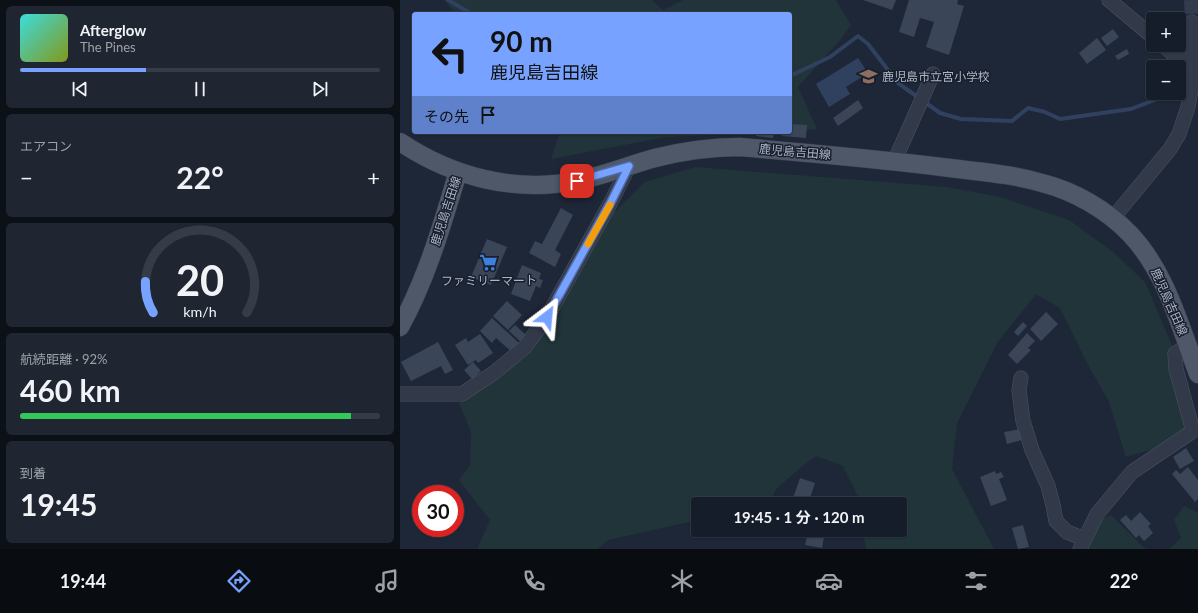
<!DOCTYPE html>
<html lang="ja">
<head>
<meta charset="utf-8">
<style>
  :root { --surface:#161d2a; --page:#1f2632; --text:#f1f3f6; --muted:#9ea2a8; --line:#353b47; --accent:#77a2ff }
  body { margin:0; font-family:Lato,"Noto Sans JP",sans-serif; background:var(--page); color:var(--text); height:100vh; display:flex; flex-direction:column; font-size:15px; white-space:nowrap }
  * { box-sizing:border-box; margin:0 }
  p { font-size:13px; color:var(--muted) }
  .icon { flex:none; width:22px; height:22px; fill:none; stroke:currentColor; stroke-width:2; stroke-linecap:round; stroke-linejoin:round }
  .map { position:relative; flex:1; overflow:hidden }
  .details { display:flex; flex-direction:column; gap:6px; padding:6px; background:#0c1017; width:400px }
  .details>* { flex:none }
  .guide { position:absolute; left:12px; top:12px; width:380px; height:122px; border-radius:4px; box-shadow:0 1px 3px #0004,0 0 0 1px var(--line); background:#77a2ff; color:#111; overflow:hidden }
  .controls { position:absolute; left:746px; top:12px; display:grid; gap:8px }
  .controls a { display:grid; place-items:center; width:40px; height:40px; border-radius:4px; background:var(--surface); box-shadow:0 1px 3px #0004,0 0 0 1px var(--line); font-size:20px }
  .speed { position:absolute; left:12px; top:485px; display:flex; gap:8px; font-size:20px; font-weight:700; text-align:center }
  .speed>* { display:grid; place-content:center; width:52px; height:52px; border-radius:50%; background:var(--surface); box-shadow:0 1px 3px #0004,0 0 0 1px var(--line); line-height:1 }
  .speed .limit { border:6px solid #d22; background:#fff; color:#111 }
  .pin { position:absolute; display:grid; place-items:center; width:34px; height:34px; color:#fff; margin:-17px; border-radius:8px; box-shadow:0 2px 6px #0006 }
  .me { position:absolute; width:44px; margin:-22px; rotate:29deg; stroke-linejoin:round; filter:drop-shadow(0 0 3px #0008) }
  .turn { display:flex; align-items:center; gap:14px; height:84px; padding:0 12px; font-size:18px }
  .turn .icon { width:52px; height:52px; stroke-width:2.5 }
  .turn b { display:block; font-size:28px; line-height:34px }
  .then { display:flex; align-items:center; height:38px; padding:0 12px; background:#0003; gap:8px; font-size:15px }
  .big { font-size:30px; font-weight:700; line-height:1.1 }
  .details .widget { flex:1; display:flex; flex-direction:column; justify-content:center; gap:6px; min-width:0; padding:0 14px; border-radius:6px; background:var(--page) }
  .details .dial { align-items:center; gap:0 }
  .dial svg { height:104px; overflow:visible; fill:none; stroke:var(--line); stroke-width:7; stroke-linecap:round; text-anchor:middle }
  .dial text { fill:var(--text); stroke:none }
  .song { display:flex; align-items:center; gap:12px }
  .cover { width:48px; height:48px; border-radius:6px; background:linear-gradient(135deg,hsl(180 70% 55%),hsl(70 70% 35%)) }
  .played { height:4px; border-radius:2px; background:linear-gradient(90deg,var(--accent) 35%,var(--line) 35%) }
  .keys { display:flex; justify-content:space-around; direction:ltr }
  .heat { display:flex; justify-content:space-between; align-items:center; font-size:22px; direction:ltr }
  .charge { height:6px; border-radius:3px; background:linear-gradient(90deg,#34c759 92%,var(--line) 0) }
  .trip { position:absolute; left:291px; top:497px; width:216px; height:40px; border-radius:4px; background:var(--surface); box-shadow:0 1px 3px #0004,0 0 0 1px var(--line); font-weight:700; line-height:40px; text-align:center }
  .dock { display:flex; height:64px; justify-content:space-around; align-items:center; background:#090c11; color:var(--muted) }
  .dock .icon { width:28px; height:28px }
  .dock .selected { color:var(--accent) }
  .dock b { font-size:18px; color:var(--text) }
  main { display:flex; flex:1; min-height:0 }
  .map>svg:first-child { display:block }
  .green { fill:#203439 }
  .water { fill:#304160 }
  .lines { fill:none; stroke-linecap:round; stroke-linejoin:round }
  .stream { stroke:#304160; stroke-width:4 }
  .building { fill:#3a4558 }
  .minor-tunnel { stroke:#333c4d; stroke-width:14; stroke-dasharray:14 7; stroke-linecap:butt }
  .minor-casing { stroke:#4c5463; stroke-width:15 }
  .major-casing { stroke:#3b4352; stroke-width:19 }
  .minor { stroke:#323948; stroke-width:14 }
  .major { stroke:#4f5869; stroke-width:18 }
  .route-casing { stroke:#4d69a6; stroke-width:10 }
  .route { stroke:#77a2ff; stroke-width:7 }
  .slow { stroke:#f59e0b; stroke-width:7 }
  .labels { text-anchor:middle; stroke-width:3; stroke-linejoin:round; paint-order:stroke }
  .poi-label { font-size:12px; fill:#acb4c5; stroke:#181f2d; text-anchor:start }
  .street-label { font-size:12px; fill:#acb4c5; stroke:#181f2d }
</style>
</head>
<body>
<main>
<section class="details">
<div class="widget">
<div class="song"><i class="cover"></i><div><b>Afterglow</b><p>The Pines</p></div></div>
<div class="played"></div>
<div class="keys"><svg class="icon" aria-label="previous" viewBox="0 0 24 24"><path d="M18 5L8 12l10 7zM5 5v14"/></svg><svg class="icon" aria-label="pause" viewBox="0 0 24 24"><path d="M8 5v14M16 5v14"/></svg><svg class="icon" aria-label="next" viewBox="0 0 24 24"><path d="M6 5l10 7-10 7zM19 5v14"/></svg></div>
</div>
<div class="widget"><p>エアコン</p>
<div class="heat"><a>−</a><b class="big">22°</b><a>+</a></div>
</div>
<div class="widget dial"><svg viewBox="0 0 100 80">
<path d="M14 69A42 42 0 1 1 86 69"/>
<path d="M14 69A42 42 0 0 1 8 45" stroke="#77a2ff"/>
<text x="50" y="56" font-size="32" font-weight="700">20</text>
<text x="50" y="72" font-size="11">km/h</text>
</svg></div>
<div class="widget"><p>航続距離 · 92%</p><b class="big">460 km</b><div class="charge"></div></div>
<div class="widget"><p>到着</p><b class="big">19:45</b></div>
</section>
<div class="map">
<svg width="798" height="549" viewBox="0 0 798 549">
  <rect width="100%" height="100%" fill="#1e2738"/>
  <g class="green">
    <path d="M44,0H252L263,10L283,0H436L451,25L440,40L398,87L417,129L390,132V14H56Z"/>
    <path d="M160,132H388L266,137L151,159Z"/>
    <path d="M295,167L547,187L600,197L669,220L712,251L745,282L789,385L792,421L767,445L726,457L709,402L686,361L660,308L636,294L597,343L557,423L552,469L594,549H466L463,530H500V504H460L459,499L443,466L416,456L404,465L376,489L369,504H298V520L208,540L198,549H77L90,520L59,480L70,465L71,432L59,403L107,370L211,215L245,182Z"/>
    <path d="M784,506L798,513V549H769L781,538L774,520Z"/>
    <path d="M711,515L743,547L748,549H685L702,519Z"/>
  </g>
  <path class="water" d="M458,58L468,73L446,87L450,94L429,107L416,84Z"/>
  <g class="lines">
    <g class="stream">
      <path d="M48,0L72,14"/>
      <path d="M390,76L430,57L458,36L468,44L498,83L540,113L561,119L612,121L628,108L645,112L660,119L731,109L773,93"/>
      <path d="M779,91L789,90"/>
    </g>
  </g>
  <g class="building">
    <path d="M463,0H496L492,10Z"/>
    <path d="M509,0H558L557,4L564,6L549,55L526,47L534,22L520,18L514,37L499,32Z"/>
    <path d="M713,29L719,37L707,46L701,38Z"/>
    <path d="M697,38L706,50L687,64L679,53Z"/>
    <path d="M727,49L729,54L718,60L715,56Z"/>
    <path d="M458,100L463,108L438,126L433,118Z"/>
    <path d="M390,124L407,125L406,138L382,136V132H390Z"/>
    <path d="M356,132H374L373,138L356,136Z"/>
    <path d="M161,208L173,215L155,250L161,254L155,267L129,253L135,241L142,244Z"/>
    <path d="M87,239L107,247L91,285L71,277Z"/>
    <path d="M122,265L141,273L139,279L143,280L140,288L136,286L130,301L111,294Z"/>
    <path d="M107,301L122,315L108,330L93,316Z"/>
    <path d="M646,312L658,324L641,341L630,329Z"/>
    <path d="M92,318L119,343L111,351L96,338L92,343L80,331Z"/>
    <path d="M623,322L627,326L618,336L614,332Z"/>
    <path d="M115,325L126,335L120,341L109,331Z"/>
    <path d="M627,333L635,341L628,348L631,350L617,364L608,355Z"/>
    <path d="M80,334L93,353L78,363L76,360L68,365L55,345L66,338L68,342Z"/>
    <path d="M38,342L53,370L45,374L41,366L11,381L1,362Z"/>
    <path d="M73,362L81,371L72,379L64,370Z"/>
    <path d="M620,429L622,440L607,444L604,432Z"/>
    <path d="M786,448L794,461L780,469L773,457Z"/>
    <path d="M788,467L798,480V499L795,502L772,474L776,470L780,474Z"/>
    <path d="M595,471L596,474L601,472L604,477L599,479L607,500L591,506L580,477Z"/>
    <path d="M400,478L415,483L409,501L411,502V504H391Z"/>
    <path d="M740,512L751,524L748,526L753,533L744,541L739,535L736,538L720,520L726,515L731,521Z"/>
    <path d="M623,525L629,547L618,549L612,528Z"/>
    <path d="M408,533L424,537L422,548L405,545Z"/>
  </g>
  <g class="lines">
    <path class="minor-tunnel" d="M791,0L792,22"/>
    <defs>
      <g id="minor">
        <path d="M709,0L753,37"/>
        <path d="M763,45L772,53L798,69"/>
        <path d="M494,162L533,74"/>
        <path d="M713,218L770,149L779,134L788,107L793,79L795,68L792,22"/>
        <path d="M621,378L619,390L623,421L632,450L648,486L653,505L656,521L667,532L684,539"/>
        <path d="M0,394H62L95,372L125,347L147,317L211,202L229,166"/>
        <path d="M680,549L697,514L732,472L793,431L776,369L775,354L788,345"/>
      </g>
      <g id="major">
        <path d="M0,142C52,177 115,193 176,181C203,176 229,165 255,158C283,151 311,147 339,147C410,153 480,159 550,168C581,172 612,174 642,183C674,191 707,210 730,234C766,272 780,326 798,374"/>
        <path d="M0,327C27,278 42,225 58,172"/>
      </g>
    </defs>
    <use href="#minor" class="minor-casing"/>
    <use href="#major" class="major-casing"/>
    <use href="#minor" class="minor"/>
    <use href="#major" class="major"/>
  </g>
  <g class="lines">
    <defs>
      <path id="route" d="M147,317L211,202L229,166L177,181"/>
    </defs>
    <use href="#route" class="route-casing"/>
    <use href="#route" class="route"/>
    <path class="slow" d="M188,244L210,205"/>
  </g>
  <defs>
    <symbol id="school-bare" viewBox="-9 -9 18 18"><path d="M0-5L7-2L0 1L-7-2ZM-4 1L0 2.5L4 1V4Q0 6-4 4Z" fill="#8d6e63" stroke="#181f2d" stroke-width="2.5" paint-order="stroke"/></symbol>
    <symbol id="supermarket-bare" viewBox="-9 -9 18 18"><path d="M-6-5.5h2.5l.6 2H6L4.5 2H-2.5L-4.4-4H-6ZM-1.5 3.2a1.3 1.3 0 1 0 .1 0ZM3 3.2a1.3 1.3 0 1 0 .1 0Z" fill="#3f7fe0" stroke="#181f2d" stroke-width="2.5" paint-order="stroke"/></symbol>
  </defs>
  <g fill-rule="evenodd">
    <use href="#school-bare" x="456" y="64" width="25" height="25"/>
    <use href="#supermarket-bare" x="76" y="250" width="25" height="25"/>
  </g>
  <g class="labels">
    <g class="poi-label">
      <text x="482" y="81">鹿児島市立宮小学校</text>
      <text x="89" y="285" text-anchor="middle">ファミリーマート</text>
    </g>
    <g class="street-label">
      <text transform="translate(395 152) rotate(5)" y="4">鹿児島吉田線</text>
      <text transform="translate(46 211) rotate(-72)" y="4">鹿児島吉田線</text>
      <text transform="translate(769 302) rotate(66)" y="4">鹿児島吉田線</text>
    </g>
  </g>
</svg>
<div class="controls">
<a>+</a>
<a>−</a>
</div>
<div class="speed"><div class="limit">30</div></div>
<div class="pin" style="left:177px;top:181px;background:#d93025"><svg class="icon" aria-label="arrive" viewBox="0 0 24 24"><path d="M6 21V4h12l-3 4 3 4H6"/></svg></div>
<svg class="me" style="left:147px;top:317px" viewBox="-20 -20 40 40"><path d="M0-17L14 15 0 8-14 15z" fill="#77a2ff" stroke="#fff" stroke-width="4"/></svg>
<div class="trip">19:45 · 1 分 · 120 m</div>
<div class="guide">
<div class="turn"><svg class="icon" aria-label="left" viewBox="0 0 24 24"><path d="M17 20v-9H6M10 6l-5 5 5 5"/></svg><div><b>90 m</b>鹿児島吉田線</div></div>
<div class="then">その先<svg class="icon" aria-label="arrive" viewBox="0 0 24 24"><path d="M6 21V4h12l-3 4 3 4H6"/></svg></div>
</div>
</div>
</main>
<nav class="dock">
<b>19:44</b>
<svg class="icon selected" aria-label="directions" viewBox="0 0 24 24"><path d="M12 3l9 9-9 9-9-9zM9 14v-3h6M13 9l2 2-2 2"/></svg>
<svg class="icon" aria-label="music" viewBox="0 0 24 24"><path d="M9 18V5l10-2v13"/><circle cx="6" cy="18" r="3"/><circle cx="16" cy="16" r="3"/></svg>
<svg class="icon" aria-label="phone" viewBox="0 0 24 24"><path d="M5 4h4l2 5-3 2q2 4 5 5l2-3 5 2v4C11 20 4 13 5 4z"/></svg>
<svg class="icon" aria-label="climate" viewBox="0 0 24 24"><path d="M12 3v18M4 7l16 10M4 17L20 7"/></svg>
<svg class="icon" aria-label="car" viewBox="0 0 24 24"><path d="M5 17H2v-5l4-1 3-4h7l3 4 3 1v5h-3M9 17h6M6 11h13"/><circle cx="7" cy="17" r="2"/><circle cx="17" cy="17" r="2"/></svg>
<svg class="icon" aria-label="filters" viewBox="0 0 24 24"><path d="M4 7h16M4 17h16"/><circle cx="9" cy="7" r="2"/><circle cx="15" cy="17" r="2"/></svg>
<b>22°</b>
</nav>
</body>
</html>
